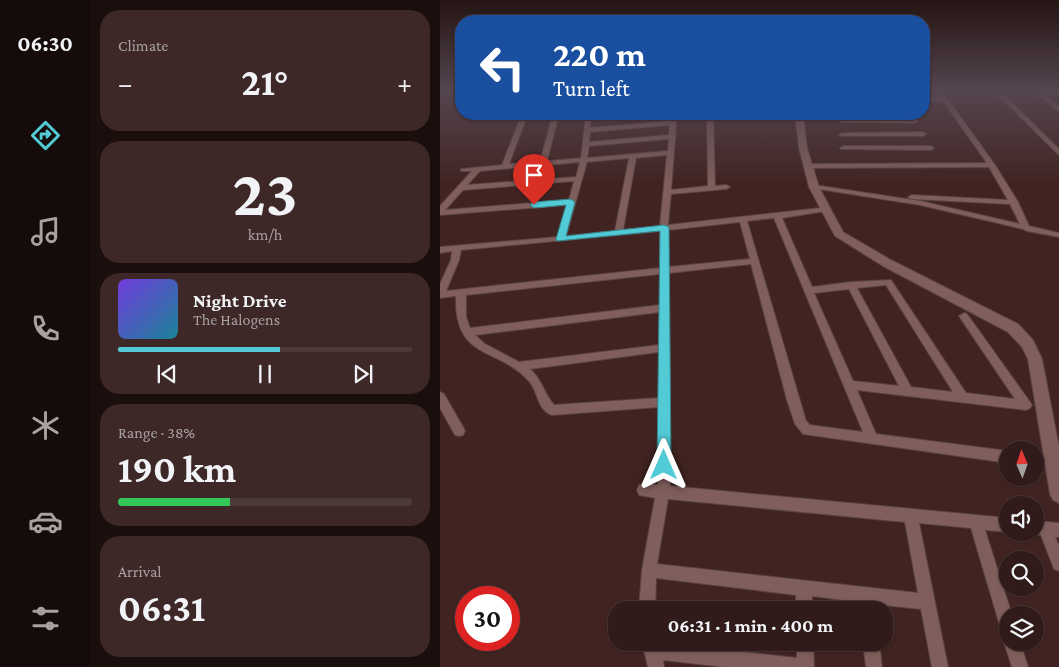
<!DOCTYPE html>
<html lang="en">
<head>
<meta charset="utf-8">
<style>
  :root { --surface:#311b1a; --page:#3d2827; --text:#f1f3f6; --muted:#a8a1a2; --line:#4c3939; --accent:#52cbd7 }
  body { margin:0; font-family:"Crimson Pro",serif; background:var(--page); color:var(--text); height:100vh; display:flex; flex-direction:column; font-size:19px; white-space:nowrap }
  * { box-sizing:border-box; margin:0 }
  p { font-size:16px; color:var(--muted) }
  .icon { flex:none; width:28px; height:28px; fill:none; stroke:currentColor; stroke-width:2; stroke-linecap:round; stroke-linejoin:round }
  .map { position:relative; flex:1; overflow:hidden }
  .side { display:flex; flex-direction:column; gap:10px; padding:10px; background:#1b0f0e; width:350px }
  .side>* { flex:none }
  .banner { position:absolute; left:15px; top:15px; width:475px; height:105px; border-radius:20px; box-shadow:0 1px 4px #0004,0 0 0 1px var(--line); background:#1a4fa0; color:#fff; overflow:hidden }
  .needle { width:32px; rotate:358deg }
  .tools { position:absolute; left:559px; top:441px; display:grid; gap:10px }
  .tools a { display:grid; place-items:center; width:45px; height:45px; border-radius:50%; background:var(--surface); box-shadow:0 1px 4px #0004,0 0 0 1px var(--line); font-size:25px }
  .speed { position:absolute; left:15px; top:586px; display:flex; gap:10px; font-size:25px; font-weight:700; text-align:center }
  .speed>* { display:grid; place-content:center; width:65px; height:65px; border-radius:50%; background:var(--surface); box-shadow:0 1px 4px #0004,0 0 0 1px var(--line); line-height:1 }
  .speed .limit { border:8px solid #d22; background:#fff; color:#111 }
  .pin { position:absolute; display:grid; place-items:center; width:42px; height:42px; color:#fff; margin:-51px -21px; border-radius:50% 50% 50% 0; rotate:-45deg; box-shadow:0 0 5px #0007 }
  .pin .icon { rotate:45deg }
  .me { position:absolute; width:55px; margin:-28px; rotate:0deg; stroke-linejoin:round; filter:drop-shadow(0 0 4px #0008) }
  .turn { display:flex; align-items:center; gap:18px; height:105px; padding:0 15px; font-size:22px }
  .turn .icon { width:65px; height:65px; stroke-width:2.5 }
  .turn b { display:block; font-size:35px; line-height:42px }
  .big { font-size:38px; font-weight:700; line-height:1.1 }
  .side .card { flex:1; display:flex; flex-direction:column; justify-content:center; gap:8px; min-width:0; padding:0 18px; border-radius:20px; background:var(--page) }
  .side .dial { align-items:center; gap:0 }
  .dial b { font-size:65px; line-height:1 }
  .song { display:flex; align-items:center; gap:15px }
  .cover { width:60px; height:60px; border-radius:8px; background:linear-gradient(135deg,hsl(260 70% 55%),hsl(190 70% 35%)) }
  .played { height:5px; border-radius:2px; background:linear-gradient(90deg,var(--accent) 55%,var(--line) 55%) }
  .keys { display:flex; justify-content:space-around; direction:ltr }
  .heat { display:flex; justify-content:space-between; align-items:center; font-size:28px; direction:ltr }
  .charge { height:8px; border-radius:4px; background:linear-gradient(90deg,#34c759 38%,var(--line) 0) }
  .trip { position:absolute; left:168px; top:601px; width:285px; height:50px; border-radius:20px; background:var(--surface); box-shadow:0 1px 4px #0004,0 0 0 1px var(--line); font-weight:700; line-height:50px; text-align:center }
  main { display:flex; flex:1; min-height:0 }
  .tabs { display:flex; flex-direction:column; width:90px; justify-content:space-around; align-items:center; background:#140b0a; color:var(--muted) }
  .tabs .icon { width:35px; height:35px }
  .tabs .selected { color:var(--accent) }
  .tabs b { font-size:22px; color:var(--text) }
  .map>svg:first-child { display:block }
  .lines { fill:none; stroke-linecap:round; stroke-linejoin:round }
  .street-casing { stroke:#5a4342; stroke-width:2 }
  .secondary-casing { stroke:#5a4342; stroke-width:2 }
  .street { fill:#7f5e5b; fill-rule:evenodd }
  .secondary { fill:#7f5e5b; fill-rule:evenodd }
  .route { fill:#52cbd7; stroke:#35848c }
</style>
</head>
<body>
<main>
<nav class="tabs">
<b>06:30</b>
<svg class="icon selected" aria-label="directions" viewBox="0 0 24 24"><path d="M12 3l9 9-9 9-9-9zM9 14v-3h6M13 9l2 2-2 2"/></svg>
<svg class="icon" aria-label="music" viewBox="0 0 24 24"><path d="M9 18V5l10-2v13"/><circle cx="6" cy="18" r="3"/><circle cx="16" cy="16" r="3"/></svg>
<svg class="icon" aria-label="phone" viewBox="0 0 24 24"><path d="M5 4h4l2 5-3 2q2 4 5 5l2-3 5 2v4C11 20 4 13 5 4z"/></svg>
<svg class="icon" aria-label="climate" viewBox="0 0 24 24"><path d="M12 3v18M4 7l16 10M4 17L20 7"/></svg>
<svg class="icon" aria-label="car" viewBox="0 0 24 24"><path d="M5 17H2v-5l4-1 3-4h7l3 4 3 1v5h-3M9 17h6M6 11h13"/><circle cx="7" cy="17" r="2"/><circle cx="17" cy="17" r="2"/></svg>
<svg class="icon" aria-label="filters" viewBox="0 0 24 24"><path d="M4 7h16M4 17h16"/><circle cx="9" cy="7" r="2"/><circle cx="15" cy="17" r="2"/></svg>
</nav>
<section class="side">
<div class="card"><p>Climate</p>
<div class="heat"><a>−</a><b class="big">21°</b><a>+</a></div>
</div>
<div class="card dial"><b>23</b><p>km/h</p></div>
<div class="card">
<div class="song"><i class="cover"></i><div><b>Night Drive</b><p>The Halogens</p></div></div>
<div class="played"></div>
<div class="keys"><svg class="icon" aria-label="previous" viewBox="0 0 24 24"><path d="M18 5L8 12l10 7zM5 5v14"/></svg><svg class="icon" aria-label="pause" viewBox="0 0 24 24"><path d="M8 5v14M16 5v14"/></svg><svg class="icon" aria-label="next" viewBox="0 0 24 24"><path d="M6 5l10 7-10 7zM19 5v14"/></svg></div>
</div>
<div class="card"><p>Range · 38%</p><b class="big">190 km</b><div class="charge"></div></div>
<div class="card"><p>Arrival</p><b class="big">06:31</b></div>
</section>
<div class="map">
<svg width="619" height="667" viewBox="0 0 619 667">
  <rect width="100%" height="100%" fill="#412422"/>
  <g class="lines">
    <defs>
      <g id="street">
        <path d="M484,90H500L507,98L555,165L578,202L589,226L619,233V237L587,231L583,229L480,205L372,188L370,187L374,185L480,201L580,224L570,204L472,199L468,197L472,195L568,200L549,167L368,168L365,166L368,164L547,163L503,101H484V97H500L496,92H484Z"/>
        <path d="M553,90H559L619,149V155Z"/>
        <path d="M592,90H598L602,93L619,92V96H606L619,107V112Z"/>
        <path d="M82,114H88L69,164L100,162L113,114H119L107,161L141,158L146,114H186L183,116L151,117L150,128L230,121L231,114H237L231,190L268,186L267,114H273L275,186L286,185L290,187L286,189L231,194L228,225L389,207V211H386L342,218L372,287L411,282L451,280L526,393L575,399L519,316L524,313L527,314L590,402L592,405L590,408L586,410L417,390L436,434L568,451V463L363,434L355,424L347,400L311,264L229,273L230,486L568,518V532L545,530L572,615H568V634L562,632L560,626L531,528L479,523L508,667H492L481,609L434,604L435,610H419V602L372,596V610H356V595L216,578L215,610H199L202,570L215,498L199,495L197,490L199,485L204,484L218,485L219,407L112,415C97,410 98,391 89,381C57,346 14,361 16,296L0,298V284L11,260L12,251L0,253V247L118,237L127,205L0,215V206L32,171H21V169L62,165ZM230,125L229,135L149,142L150,132ZM229,139L228,151L147,158L149,146ZM227,155L220,226L183,230L196,158ZM189,158L175,231L126,236L147,162ZM140,162L136,177L27,185L40,171ZM134,181L129,200L5,210L23,190ZM334,218L423,432L370,425L366,421L307,221ZM300,222L310,259L228,267V230ZM220,231V268L6,291L19,260L21,250ZM220,274V305L30,328L26,317V295ZM446,285L513,392L471,387L417,288ZM409,289L459,386L413,381L374,293ZM220,312L219,345L79,362L45,344L35,335ZM219,352V398L114,405C104,394 102,379 90,369ZM228,499L465,522L478,593L217,564Z"/>
        <path d="M403,119H475L478,121L475,123L401,122V120Z"/>
        <path d="M402,133L483,132L486,134L483,136H400L399,135Z"/>
        <path d="M403,146H491L494,148L491,150L401,149L400,148Z"/>
        <path d="M0,392L4,394L23,427L25,431L23,435L19,436L15,435L0,408Z"/>
        <path d="M595,521L619,523V537H615L619,546V571L614,569L601,535L590,533L595,532Z"/>
        <path d="M566,636H568V642H580L588,667H572L564,642Z"/>
        <path d="M202,642H218L357,658V642H373L374,667H284L223,660L224,667H208Z"/>
        <path d="M423,642H439L442,667H426Z"/>
      </g>
      <path id="secondary" d="M355,114H363L367,148L379,187L403,232L451,260L578,324L593,340L602,359L619,447V503L613,500L610,494L588,359L582,347L568,332L443,266L395,236L369,187L359,148Z"/>
    </defs>
    <use href="#street" class="street-casing"/>
    <use href="#secondary" class="secondary-casing"/>
    <use href="#street" class="street"/>
    <use href="#secondary" class="secondary"/>
  </g>
  <linearGradient id="sky" x2="0" y2="1"><stop stop-color="#241413"/><stop offset="0.49" stop-color="#54454f"/><stop offset="1" stop-color="#54454f" stop-opacity="0"/></linearGradient>
  <rect width="619" height="183" fill="url(#sky)"/>
  <path class="route" d="M131,199L135,202L126,236L224,225L229,227L231,465L229,470L224,472L219,470L217,465L220,231L117,241L116,239L126,205L94,208L90,205L94,202Z"/>
</svg>
<div class="tools">
<a><svg class="needle" viewBox="-14 -14 28 28"><path d="M0-13l5 13h-10z" fill="#e53935"/><path d="M0 13l5-13h-10z" fill="#a8a1a2"/></svg></a>
<a><svg class="icon" aria-label="sound" viewBox="0 0 24 24"><path d="M4 9h4l5-4v14l-5-4H4zM17 9q2 3 0 6"/></svg></a>
<a><svg class="icon" aria-label="search" viewBox="0 0 24 24"><circle cx="10" cy="10" r="6"/><path d="M15 15l6 6"/></svg></a>
<a><svg class="icon" aria-label="layers" viewBox="0 0 24 24"><path d="M12 4l9 5-9 5-9-5zM3 14l9 5 9-5"/></svg></a>
</div>
<div class="speed"><div class="limit">30</div></div>
<div class="pin" style="left:94px;top:205px;background:#d93025"><svg class="icon" aria-label="arrive" viewBox="0 0 24 24"><path d="M6 21V4h12l-3 4 3 4H6"/></svg></div>
<svg class="me" style="left:224px;top:465px" viewBox="-20 -20 40 40"><path d="M0-17L14 15 0 8-14 15z" fill="#52cbd7" stroke="#fff" stroke-width="4"/></svg>
<div class="trip">06:31 · 1 min · 400 m</div>
<div class="banner">
<div class="turn"><svg class="icon" aria-label="left" viewBox="0 0 24 24"><path d="M17 20v-9H6M10 6l-5 5 5 5"/></svg><div><b>220 m</b>Turn left</div></div>
</div>
</div>
</main>
</body>
</html>
